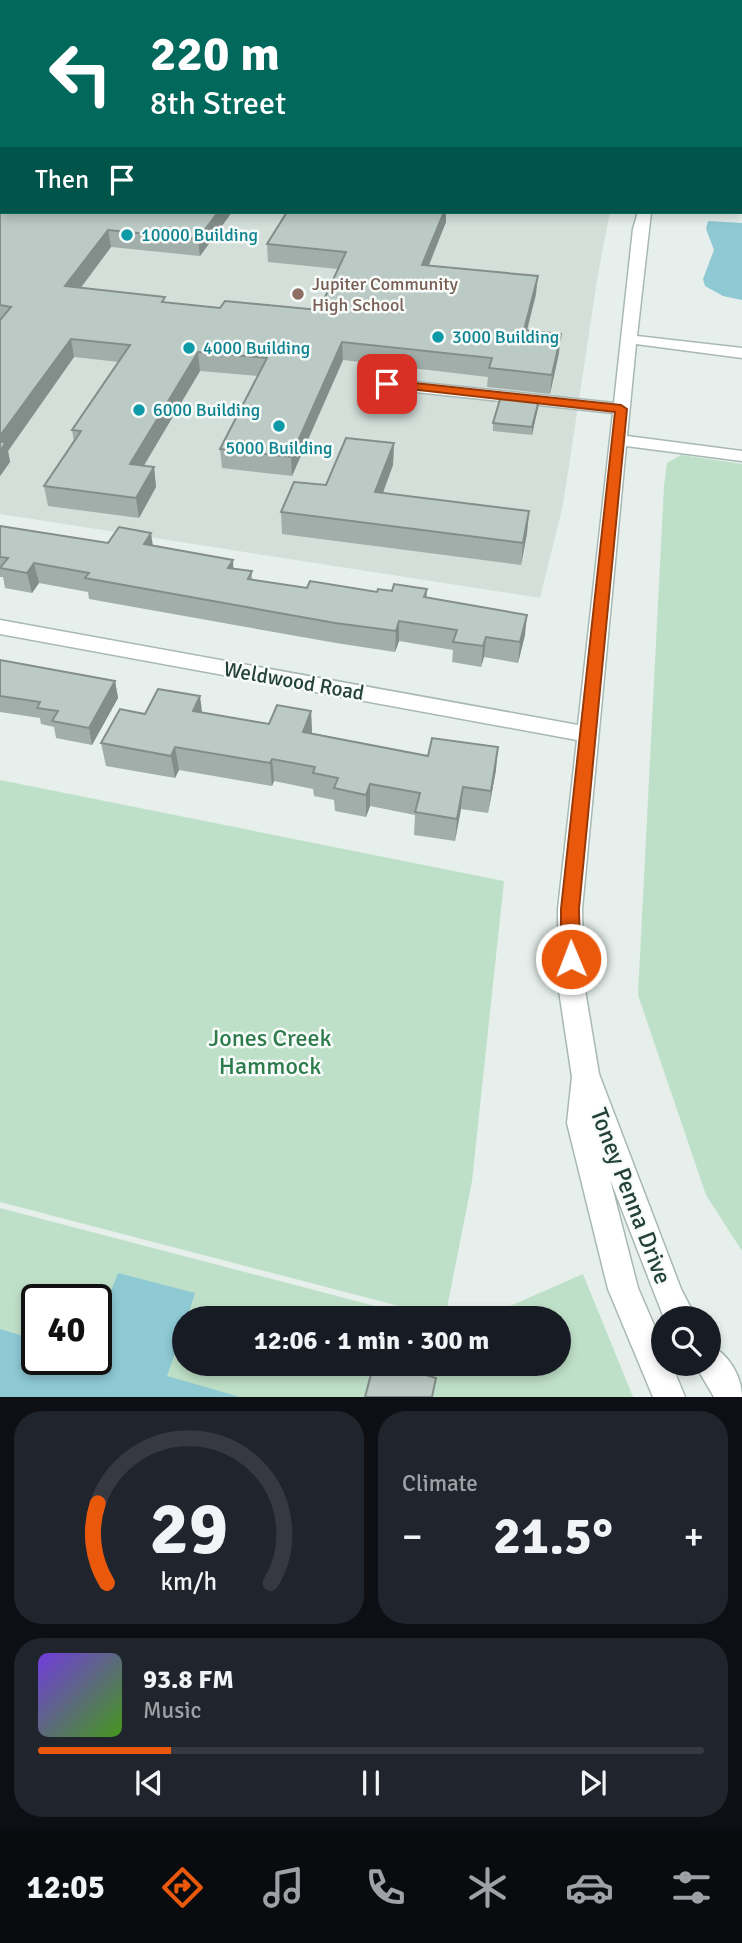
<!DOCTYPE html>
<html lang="en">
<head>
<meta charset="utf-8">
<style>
  :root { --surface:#171b24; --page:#20242c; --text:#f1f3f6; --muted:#9ea1a6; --line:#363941; --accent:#ea580c }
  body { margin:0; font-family:Signika,sans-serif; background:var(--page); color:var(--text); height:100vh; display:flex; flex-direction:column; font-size:26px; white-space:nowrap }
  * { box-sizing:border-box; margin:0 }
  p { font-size:23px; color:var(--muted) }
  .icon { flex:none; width:38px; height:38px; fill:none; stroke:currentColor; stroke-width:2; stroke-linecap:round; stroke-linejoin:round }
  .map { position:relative; height:1397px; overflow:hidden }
  .details { display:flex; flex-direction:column; gap:14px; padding:14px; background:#0d0f14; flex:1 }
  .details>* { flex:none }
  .guide { position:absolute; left:0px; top:0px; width:742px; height:214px; box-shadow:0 4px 10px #0003; background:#00695c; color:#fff; overflow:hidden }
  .buttons { position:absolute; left:651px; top:1306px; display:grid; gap:14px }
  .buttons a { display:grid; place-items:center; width:70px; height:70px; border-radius:50%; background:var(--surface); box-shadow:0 4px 10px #0003; font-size:35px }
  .speed { position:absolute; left:21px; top:1284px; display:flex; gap:14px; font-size:35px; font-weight:700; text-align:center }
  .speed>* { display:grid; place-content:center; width:91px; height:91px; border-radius:50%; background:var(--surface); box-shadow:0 4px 10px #0003; line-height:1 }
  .speed .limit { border:4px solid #111; border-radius:10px; background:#fff; color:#111 }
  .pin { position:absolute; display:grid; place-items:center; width:60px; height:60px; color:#fff; margin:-30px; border-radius:14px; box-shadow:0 4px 10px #0006 }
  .me { position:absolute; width:77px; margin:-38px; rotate:359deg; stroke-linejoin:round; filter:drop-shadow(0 0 5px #0008) }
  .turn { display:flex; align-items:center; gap:24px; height:147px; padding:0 35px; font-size:32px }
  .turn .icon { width:91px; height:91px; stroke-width:2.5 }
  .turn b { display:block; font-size:49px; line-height:60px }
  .then { display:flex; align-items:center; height:66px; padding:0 35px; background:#0003; gap:14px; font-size:26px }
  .big { font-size:52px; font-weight:700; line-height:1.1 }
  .details .card { flex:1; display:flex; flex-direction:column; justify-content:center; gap:10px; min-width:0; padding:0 24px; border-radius:28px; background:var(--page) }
  .details .dial { align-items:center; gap:0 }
  .dial svg { height:182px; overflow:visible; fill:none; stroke:var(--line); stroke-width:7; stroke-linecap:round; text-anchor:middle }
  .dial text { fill:var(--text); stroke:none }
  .song { display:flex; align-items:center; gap:21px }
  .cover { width:84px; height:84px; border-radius:10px; background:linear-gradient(135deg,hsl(260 70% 55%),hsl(100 70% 35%)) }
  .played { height:7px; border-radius:4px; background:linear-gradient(90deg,var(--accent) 20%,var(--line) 20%) }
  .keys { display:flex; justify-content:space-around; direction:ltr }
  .heat { display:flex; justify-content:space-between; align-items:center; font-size:38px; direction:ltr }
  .details .tiles { flex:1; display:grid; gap:14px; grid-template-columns:1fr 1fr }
  .card:last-child { grid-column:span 2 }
  .trip { position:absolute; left:172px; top:1306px; width:399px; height:70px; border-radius:35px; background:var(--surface); box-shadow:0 4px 10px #0003; font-weight:700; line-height:70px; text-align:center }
  .dock { display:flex; height:112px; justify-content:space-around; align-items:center; background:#090b0e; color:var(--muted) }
  .dock .icon { width:49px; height:49px }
  .dock .current { color:var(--accent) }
  .dock b { font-size:32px; color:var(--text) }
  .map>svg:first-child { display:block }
  .built { fill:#d4dfda }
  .green { fill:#bfe0c8; fill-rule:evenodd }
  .water { fill:#8ec9d4 }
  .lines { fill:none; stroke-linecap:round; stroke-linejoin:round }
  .minor-casing { stroke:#a8b8b2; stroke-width:3 }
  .major-casing { stroke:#c2cac8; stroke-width:3 }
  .minor { fill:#fff; fill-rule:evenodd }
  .major { fill:#6aa596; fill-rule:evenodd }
  .wall { fill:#a1aea9 }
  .shaded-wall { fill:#838d89 }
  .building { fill:#bbcac4; stroke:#838d89; stroke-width:2 }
  .route { fill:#ea580c; stroke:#983908; stroke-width:2 }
  .culture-dot { fill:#0f9aa8; stroke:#f7fbf9; stroke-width:2.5 }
  .education-dot { fill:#8d6e63; stroke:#f7fbf9; stroke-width:2.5 }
  .labels { text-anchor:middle; stroke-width:5; stroke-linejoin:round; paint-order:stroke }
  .far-culture-label { font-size:18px; fill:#0d838f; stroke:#f7fbf9; text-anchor:start }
  .far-education-label { font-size:18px; fill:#785e54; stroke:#f7fbf9; text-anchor:start }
  .street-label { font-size:21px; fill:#24423a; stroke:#f7fbf9 }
  .near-park-label { font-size:24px; fill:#2d7a4b; stroke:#f7fbf9 }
  .near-street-label { font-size:24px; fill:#24423a; stroke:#f7fbf9 }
</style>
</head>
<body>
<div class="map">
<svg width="742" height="1397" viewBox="0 0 742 1397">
  <rect width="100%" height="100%" fill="#e6efeb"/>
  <path class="built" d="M0,0L278,2H2V212H610L598,274L563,505L540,598L0,514Z"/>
  <g class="green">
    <path d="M681,455L742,464V1251L706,1195L638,995L664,486L667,463Z"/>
    <path d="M0,780L504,881L472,1181L445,1318L0,1202Z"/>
    <path d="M0,1208L421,1318H184V1363H558V1318H482L583,1274L633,1397H0ZM37,1300H96V1360H37Z"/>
  </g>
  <g class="water">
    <path d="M708,221L742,223V300L723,296L705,286L703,279L714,250L706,229Z"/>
    <path d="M118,1273L195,1293L187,1318H184V1327L167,1376L240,1397H0V1329L37,1340V1360H96V1330Z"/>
  </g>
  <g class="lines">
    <defs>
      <g id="minor">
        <path d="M677,0H687L676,2Z"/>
        <rect x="740" y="125" width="2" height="6"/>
        <path d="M638,212H651L637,336L742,348V358L636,344L627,436L742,451V461L626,446L582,909L584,984L599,1074L681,1289L696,1318H664L610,1179L638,1288L663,1346V1363H671L685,1397H653L608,1289L567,1123L572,1077L558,984V909L577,740L0,634V620L578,725L613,413L387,389L379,384L387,379L614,403L633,229Z"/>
        <path d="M709,1345C728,1353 742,1376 742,1397H714L694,1363H709Z"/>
      </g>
      <g id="major">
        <path d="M334,0H362L364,2H335Z"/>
        <path d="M450,0H479L481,2H451Z"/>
        <rect x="740" y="31" width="2" height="6"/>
      </g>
    </defs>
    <use href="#minor" class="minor-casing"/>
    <use href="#major" class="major-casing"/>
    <use href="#minor" class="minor"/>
    <use href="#major" class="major"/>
  </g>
  <g class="wall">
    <path d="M604,0H627L626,2H603Z"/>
    <rect x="740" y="141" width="2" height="69"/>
    <path d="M0,187L232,212L200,256L111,247L81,288L166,302L220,308L319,310L338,269L268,262L267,244L287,212H446V222L428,265L536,294L527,331L559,353L550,394L487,387L488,377L343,360L292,476L222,468L220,449L258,376L200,371L143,466L154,467L156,487L139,518L48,506L44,486L74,442L72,430L119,362L74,357L8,451L10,462L0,476Z"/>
    <path d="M539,400L532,435L493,431V423Z"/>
    <path d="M394,443L393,465L383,493L529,511L527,533L521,565L282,534L281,512Z"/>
    <path d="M0,526L108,543L153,545L233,560V569L252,571V580L307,588L377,592L427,589V598L525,635L518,663L484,657L481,667L452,662L453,650L399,641L395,652L336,643L89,599L88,592L39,583L32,593L5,588L3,577H0Z"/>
    <path d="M0,660L115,681L118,698L92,745L56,738L54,727L41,724L40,718L0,712Z"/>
    <path d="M311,711L312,733L496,770L488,813L461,809L455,841L414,835L415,815L370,806L366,817L335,811L334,800L314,796L313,789L274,781L272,786L179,770L175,778L106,766L101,743L145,714L202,713L269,724Z"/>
  </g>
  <g class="shaded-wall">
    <path d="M218,212H232L200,256L198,239Z"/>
    <path d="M444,212H446V222L422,283V265Z"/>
    <path d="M108,230L111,247L68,304L65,286Z"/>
    <path d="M538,276L536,294L522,349L524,330Z"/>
    <path d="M561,334L559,353L550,394L552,375Z"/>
    <path d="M71,339L74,357L8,451L10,462L0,476V436Z"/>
    <path d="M342,342L343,360L292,476L291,457Z"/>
    <path d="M198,352L200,371L133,484L130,464Z"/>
    <path d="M539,400L538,408L532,435V427Z"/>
    <path d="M394,443L393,465L375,514V492Z"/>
    <path d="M154,467L156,487L139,518L136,498Z"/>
    <path d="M529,511L527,533L521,565L523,543Z"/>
    <path d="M151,533L154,553L144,544Z"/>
    <path d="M233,560L234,580L228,568Z"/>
    <path d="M34,563L39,583L32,593L27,573Z"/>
    <path d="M527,615L525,635L518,663L520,642Z"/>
    <path d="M399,621V641L395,652L396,631Z"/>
    <path d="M486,637L484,657L481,667L483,646Z"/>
    <path d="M115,681L118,698L92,745L89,728Z"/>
    <path d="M200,696L203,719L193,711Z"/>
    <path d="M311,711L312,734L303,732Z"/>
    <path d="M175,747L179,770L175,778L171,756Z"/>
    <path d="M498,747L496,770L488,813L491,791Z"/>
    <path d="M272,759L274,781L272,786L270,763Z"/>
    <path d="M370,784V806L366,817V795Z"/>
    <path d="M463,787L461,809L455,841L457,819Z"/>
  </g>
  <g class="building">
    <path d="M740,141H742V161L740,162Z"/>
    <path d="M740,165L741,172H742V196H740Z"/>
    <path d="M0,187H2V212H218L198,239L108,230L65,286L165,297L162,302L220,308L225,301L319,310L346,252L267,244L287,212H444L422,265L538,276L524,330L561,334L552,375L489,368L492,358L342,342L291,457L220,449L267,358L198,352L130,464L154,467L136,498L44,486L81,431L72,430L130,345L71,339L0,436V320L11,307L0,305Z"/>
    <path d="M501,396L539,400L532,427L493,423Z"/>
    <path d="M346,438L394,443L375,492L529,511L523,543L281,512L294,482L326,485Z"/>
    <path d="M0,442H6L0,451Z"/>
    <path d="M0,526L108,543L119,527L151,533L144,544L233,560L228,568L252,571L248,579L307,588L310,581L377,592L378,589L392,591L394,584L427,589L424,597L527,615L520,642L486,637L483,646L453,642L457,630L399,621L396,631L335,623L85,578L89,573L34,563L27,573L0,568L8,558L0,557Z"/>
    <path d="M0,660L115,681L89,728L52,721L58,711L37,708L40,702L0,696Z"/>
    <path d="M158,689L200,696L193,711L269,724L277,705L311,711L303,732L428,756L432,738L498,747L491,791L463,787L457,819L415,812L420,793L370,784L366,795L334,788L338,778L313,773L315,767L272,759L270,763L175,747L171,756L101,743L120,709L145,714Z"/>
    <path d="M374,1363H385L436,1378L432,1397H365Z"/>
  </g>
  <path class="route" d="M387,380L621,405L627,409L579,909L580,959L578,965L571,967L564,965L561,959V909L615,412L383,386L381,384Z"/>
  <g class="culture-dot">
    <circle cx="127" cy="235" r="7"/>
    <circle cx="438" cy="337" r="7"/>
    <circle cx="189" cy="348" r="7"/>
    <circle cx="139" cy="410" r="7"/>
    <circle cx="279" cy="426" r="7"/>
  </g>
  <circle class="education-dot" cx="298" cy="294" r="7"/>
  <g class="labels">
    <g class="far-culture-label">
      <text x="141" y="241">10000 Building</text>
      <text x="452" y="343">3000 Building</text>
      <text x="203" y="354">4000 Building</text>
      <text x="153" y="416">6000 Building</text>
      <text x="279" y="454" text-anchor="middle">5000 Building</text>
    </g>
    <g class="far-education-label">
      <text x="312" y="290">Jupiter Community<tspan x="312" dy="21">High School</tspan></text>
    </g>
    <g class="street-label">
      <text transform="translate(294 681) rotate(10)" y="7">Weldwood Road</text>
    </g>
    <g class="near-park-label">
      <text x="270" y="1046">Jones Creek<tspan x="270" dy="28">Hammock</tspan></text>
    </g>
    <g class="near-street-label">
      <text transform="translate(631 1196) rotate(69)" y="8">Toney Penna Drive</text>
    </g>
  </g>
</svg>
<div class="buttons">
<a><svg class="icon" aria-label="search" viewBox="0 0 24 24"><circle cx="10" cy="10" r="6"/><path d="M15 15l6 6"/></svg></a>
</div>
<div class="speed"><div class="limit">40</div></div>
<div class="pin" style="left:387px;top:384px;background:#d93025"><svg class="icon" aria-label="arrive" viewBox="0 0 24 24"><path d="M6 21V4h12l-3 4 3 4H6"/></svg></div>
<svg class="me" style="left:571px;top:959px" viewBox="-20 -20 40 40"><circle r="17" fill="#ea580c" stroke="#fff" stroke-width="3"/><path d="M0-11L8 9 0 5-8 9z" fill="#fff"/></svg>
<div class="trip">12:06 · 1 min · 300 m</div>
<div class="guide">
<div class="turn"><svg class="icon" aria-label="left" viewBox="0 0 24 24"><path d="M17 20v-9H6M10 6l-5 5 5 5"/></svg><div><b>220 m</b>8th Street</div></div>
<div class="then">Then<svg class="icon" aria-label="arrive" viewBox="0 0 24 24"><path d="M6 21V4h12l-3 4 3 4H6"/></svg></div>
</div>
</div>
<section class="details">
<div class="tiles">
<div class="card dial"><svg viewBox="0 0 100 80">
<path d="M14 69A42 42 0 1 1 86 69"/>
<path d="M14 69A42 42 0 0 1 10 34" stroke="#ea580c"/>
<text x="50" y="56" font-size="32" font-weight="700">29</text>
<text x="50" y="72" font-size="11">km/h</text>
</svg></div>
<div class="card"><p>Climate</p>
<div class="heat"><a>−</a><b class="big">21.5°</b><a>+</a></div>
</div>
<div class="card">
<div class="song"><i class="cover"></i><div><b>93.8 FM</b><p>Music</p></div></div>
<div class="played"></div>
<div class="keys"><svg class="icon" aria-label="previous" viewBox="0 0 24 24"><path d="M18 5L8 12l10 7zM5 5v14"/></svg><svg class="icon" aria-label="pause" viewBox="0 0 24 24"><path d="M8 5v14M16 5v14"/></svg><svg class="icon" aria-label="next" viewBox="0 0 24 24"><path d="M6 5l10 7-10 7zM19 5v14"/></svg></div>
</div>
</div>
</section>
<nav class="dock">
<b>12:05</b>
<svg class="icon current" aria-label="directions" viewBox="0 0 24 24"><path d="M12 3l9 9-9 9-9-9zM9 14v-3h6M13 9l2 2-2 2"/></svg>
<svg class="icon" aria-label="music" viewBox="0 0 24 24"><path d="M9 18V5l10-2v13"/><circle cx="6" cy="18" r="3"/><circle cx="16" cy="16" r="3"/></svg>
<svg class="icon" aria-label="phone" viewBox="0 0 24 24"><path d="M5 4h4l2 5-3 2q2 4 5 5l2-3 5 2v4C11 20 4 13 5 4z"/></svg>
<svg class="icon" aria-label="climate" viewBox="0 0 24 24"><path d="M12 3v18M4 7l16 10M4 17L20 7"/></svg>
<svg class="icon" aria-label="car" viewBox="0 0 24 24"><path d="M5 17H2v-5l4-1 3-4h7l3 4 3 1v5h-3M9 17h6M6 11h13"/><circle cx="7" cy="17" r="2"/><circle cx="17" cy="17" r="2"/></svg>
<svg class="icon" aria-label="filters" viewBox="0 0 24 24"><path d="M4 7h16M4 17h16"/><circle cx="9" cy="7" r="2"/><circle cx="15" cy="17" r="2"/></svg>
</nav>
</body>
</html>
